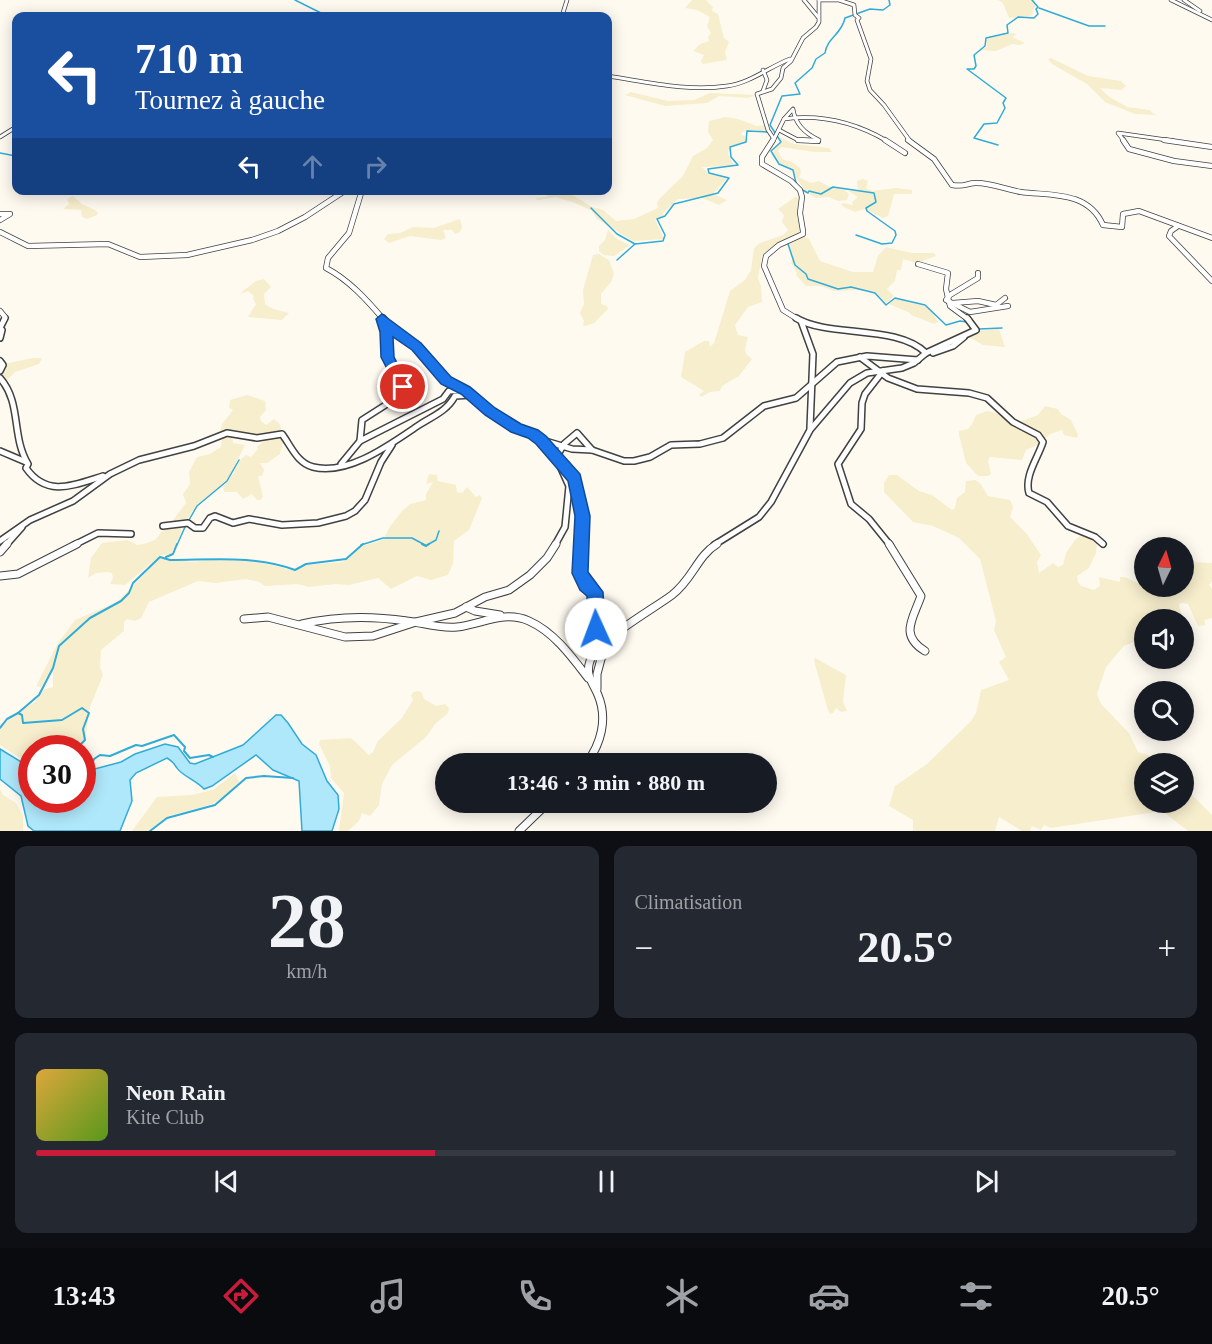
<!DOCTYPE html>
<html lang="fr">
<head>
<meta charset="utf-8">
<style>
  :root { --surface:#171b24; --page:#242831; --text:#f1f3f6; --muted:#9ea1a6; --line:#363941; --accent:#c91b3a }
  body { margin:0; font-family:"Times New Roman",serif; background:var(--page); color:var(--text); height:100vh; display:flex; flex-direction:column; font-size:22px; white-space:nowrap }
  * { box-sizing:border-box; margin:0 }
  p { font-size:20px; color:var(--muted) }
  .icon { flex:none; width:33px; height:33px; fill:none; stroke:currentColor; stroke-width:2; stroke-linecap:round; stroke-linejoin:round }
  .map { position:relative; height:831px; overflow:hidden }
  .details { display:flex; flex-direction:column; gap:15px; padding:15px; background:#0d0f14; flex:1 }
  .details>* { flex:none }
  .guide { position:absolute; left:12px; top:12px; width:600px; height:183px; border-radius:12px; box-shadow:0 3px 15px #0003; background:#1a4fa0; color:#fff; overflow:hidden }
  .needle { width:39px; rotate:5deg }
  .tools { position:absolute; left:1134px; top:537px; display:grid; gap:12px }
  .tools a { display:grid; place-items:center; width:60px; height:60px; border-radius:50%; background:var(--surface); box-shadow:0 3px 15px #0003; font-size:30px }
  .speed { position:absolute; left:18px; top:735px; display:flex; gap:12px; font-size:30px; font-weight:700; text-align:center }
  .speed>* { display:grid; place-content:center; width:78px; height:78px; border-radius:50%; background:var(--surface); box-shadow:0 3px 15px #0003; line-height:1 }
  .speed .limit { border:9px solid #d22; background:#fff; color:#111 }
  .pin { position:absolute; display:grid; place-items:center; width:51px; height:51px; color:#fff; margin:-26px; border:3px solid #fff; border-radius:50%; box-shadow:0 2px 6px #0007 }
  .me { position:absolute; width:66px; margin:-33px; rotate:358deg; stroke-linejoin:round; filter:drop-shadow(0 0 4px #0008) }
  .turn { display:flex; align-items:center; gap:21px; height:126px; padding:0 24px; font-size:27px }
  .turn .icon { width:78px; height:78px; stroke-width:2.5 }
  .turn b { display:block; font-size:42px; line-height:51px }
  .lanes { display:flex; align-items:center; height:57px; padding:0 24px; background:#0003; justify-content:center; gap:30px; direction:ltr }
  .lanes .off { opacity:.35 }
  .big { font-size:45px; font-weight:600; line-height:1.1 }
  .details .widget { flex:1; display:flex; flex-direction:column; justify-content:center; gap:9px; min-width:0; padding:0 21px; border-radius:12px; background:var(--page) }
  .details .dial { align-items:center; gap:0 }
  .dial b { font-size:78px; line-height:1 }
  .song { display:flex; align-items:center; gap:18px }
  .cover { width:72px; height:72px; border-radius:9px; background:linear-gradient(135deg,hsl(40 70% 55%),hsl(90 70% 35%)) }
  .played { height:6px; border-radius:3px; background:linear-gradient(90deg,var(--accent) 35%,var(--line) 35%) }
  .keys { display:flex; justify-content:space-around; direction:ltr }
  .heat { display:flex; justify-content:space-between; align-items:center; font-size:33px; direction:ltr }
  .details .tiles { flex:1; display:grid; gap:15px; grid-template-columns:1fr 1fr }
  .widget:last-child { grid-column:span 2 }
  .trip { position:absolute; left:435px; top:753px; width:342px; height:60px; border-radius:30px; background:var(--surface); box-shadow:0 3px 15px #0003; font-weight:600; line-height:60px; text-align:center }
  .tab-bar { display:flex; height:96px; justify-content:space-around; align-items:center; background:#090b0e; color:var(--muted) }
  .tab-bar .icon { width:42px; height:42px }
  .tab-bar .on { color:var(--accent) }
  .tab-bar b { font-size:27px; color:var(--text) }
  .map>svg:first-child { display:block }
  .farmland { fill:#f7eecd }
  .water { fill:#b0e8fb; stroke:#31abd7; stroke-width:1.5 }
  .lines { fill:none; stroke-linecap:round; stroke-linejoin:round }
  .stream-far1 { stroke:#31abd7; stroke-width:1.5 }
  .stream { stroke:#31abd7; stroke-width:2 }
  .minor-far3-casing { stroke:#414141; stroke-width:4.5 }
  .minor-far2-casing { stroke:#414141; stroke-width:6 }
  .minor-far1-casing { stroke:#414141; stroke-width:8 }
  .minor-casing { stroke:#414141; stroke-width:9 }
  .minor-far3 { stroke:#fff; stroke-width:3 }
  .minor-far2 { stroke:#fff; stroke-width:4.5 }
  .minor-far1 { stroke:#fff; stroke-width:5 }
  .minor { stroke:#fff; stroke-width:7 }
  .route { fill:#1a73e8; stroke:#114b97; stroke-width:1.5 }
</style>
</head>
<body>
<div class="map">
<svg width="1212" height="831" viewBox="0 0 1212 831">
  <rect width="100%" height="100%" fill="#fffaf0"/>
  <g class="farmland">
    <path d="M692,0H706L713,7L712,11L718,14L724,38L729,42L725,52L727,60L703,64L701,61L704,55L693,51L700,44L709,41L708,37L711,33L707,26L710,17L697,10L685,8Z"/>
    <path d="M998,0H1033L1037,5L1032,10L1033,13L1031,16L1009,18L1003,3Z"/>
    <path d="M1012,33L1017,34L1012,37L1025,43L1020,45L1012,44L996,51L979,50L987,47L986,40L989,38Z"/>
    <path d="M1051,58L1088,76L1121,81L1126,86L1122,90L1100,88L1108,96L1127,107L1149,110L1156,115L1135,114L1105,102L1087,84L1052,64L1048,59Z"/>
    <path d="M631,92L668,101L694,100L710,93L757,95L748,98L719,96L707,103L665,106L625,95Z"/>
    <path d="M725,117L738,119L757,126L766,125V132L755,130L742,132L741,135L745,136V142L730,146L728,153L734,166L702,167L709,174L727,178L713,194L727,200L719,205L702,198L678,199L663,213V216L655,219L664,239L633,241L597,219L592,211L575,203L556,197L538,200L535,198L546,197L549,194L546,191H566L592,207L603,210L616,221L634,219L658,208L657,203L660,198L683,176L693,156L707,148L713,140L708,132L709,121Z"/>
    <path d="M779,137L794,144L829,148L832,152H814L781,147L778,151L782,159L792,162L800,168L801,173L799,177L802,179L811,183L819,181L828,186L844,190L849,194L847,200L838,201L829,197L816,198L807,193L795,176L794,170L780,163L774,154V147L783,142Z"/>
    <path d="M863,179L868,181L866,188L872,191L896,188L912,190V194H894L888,216L883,218L865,209L855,212L844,207L841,205L843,203L853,205L852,202L858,197L848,191L858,190L857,181Z"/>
    <path d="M73,196L82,204L95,210L98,213L97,215L87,219L82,217L81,210L63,209L69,204L67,199Z"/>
    <path d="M795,197H799L800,207L797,216L801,232L765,252L762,256L758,278L761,286L762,302L748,307L735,325L738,335L748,337L745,349L746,354L752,359L739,376L722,386L720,391L710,392L701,397L699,395L704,391L681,377L685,352L704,341H709L710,347L714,343L730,291L745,280L751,270L754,248L760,243L783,235L788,230L782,222L784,215L778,209Z"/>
    <path d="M460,219L462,227L460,232L455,234L452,230H443L446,238L441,240L410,236L389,243L384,239L388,234L400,233L413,227L434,228Z"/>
    <path d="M608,230L617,239L630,245L614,256L604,255L599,251V246L605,240Z"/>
    <path d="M803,236L809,239L820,261L853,272H873L878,256L886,247L912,253H934L936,256L917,263L903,259L901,270H897L895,281L887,289L894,296L886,303L875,292L856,290L834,291L821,286H806L796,275L797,272L791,263L793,256L788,243Z"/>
    <path d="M599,254L609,260L614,274L611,282L601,294V304L607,306L608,309L594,323L585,326L583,325L584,321L580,313L584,304L583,290L593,255Z"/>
    <path d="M264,279L271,287L264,294L265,304L273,309L289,313L282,320L248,317L256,304L253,299L254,296L248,291L241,294L243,291L256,281Z"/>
    <path d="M896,298L930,308L938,322L934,324L911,315L910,313L889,304Z"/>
    <path d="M999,329L1005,347L983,345L969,337L977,331Z"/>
    <path d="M33,358H42L39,364L15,372L5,382L1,375L4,364Z"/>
    <path d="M247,395L265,401L266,410L260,417L261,421L266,425L274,419L280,424L282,432L260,437L220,431L222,424L233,410L229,408L230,400Z"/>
    <path d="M1045,406L1058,409L1061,414L1071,420L1078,435L1077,438L1064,435L1062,430L1050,434L1045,439L1019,422L1038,415Z"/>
    <path d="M987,411L1005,415L1012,425L1028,431L1040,440L1039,444L1026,450L1022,460L990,457L988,461L991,474L988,476H978L966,463L959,435V431L968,429L972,424L976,415Z"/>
    <path d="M232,435L233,443L245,445L228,479L195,507L186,521L171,523L186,503L183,494L190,484L189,472L197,457L210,454L221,447L222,437Z"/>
    <path d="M280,436L283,441L280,454L267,463H260L264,470L262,476H258L263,496L261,500H257L252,494L243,499L237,492H224L223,487L233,474L240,460L246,455L251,457L258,449L257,447L267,439Z"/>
    <path d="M429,474L437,475L438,481L456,485L457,492L462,493L467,487L476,497L480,495L482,498L469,530L454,541L453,563L448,575L431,580L417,576L391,589L378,578L349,585L335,584L309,587L297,584L265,586L259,582L246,579L215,583L198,581L149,602L141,618L135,621L127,619L124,622V631L101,650L100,667L103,675L90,707L85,742L79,748H32L31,765L0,745V728L7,720L36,701L43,690L53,687V672L48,675L41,687H38L37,684L58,643L75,620L117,602L160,558L191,562L212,560L255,561L295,571L308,565L343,562L358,547L383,540L389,528L402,511L410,504L426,500V494L433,482L426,484Z"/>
    <path d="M889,475H897L919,491L932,495L952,510L955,508L957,498L965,492L966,481L975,480L980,483L988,496L1010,500L1013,507L1010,517L1026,533L1041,555L1037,562L1039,573L1053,563L1058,567L1063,565L1066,553L1075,540L1080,536L1087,537L1097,542L1096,553L1089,568L1077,576L1078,582L1081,586L1094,590L1100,586L1099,577L1120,582V577H1125L1144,586H1184V568L1190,562L1212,563V581L1209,585L1212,589V618L1205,620V625L1198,626L1188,604L1182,603L1179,604L1182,619L1144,620V638L1124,646L1106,667L1097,694L1101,704L1129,733L1138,752L1148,755L1158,763L1144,764V802H1184V787L1212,815V831H1188L1162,811L1051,828L1044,825L1041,830L1032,826L1030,831H1022L999,817L995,831H913V820L889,806L895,786L927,764L971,721L976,713L981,690L1009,680L999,662L1006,657L994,630L996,621L980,559L959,538L933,526L913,522L884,492V483Z"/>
    <path d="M181,526V533L171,554L161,555L125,585L110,584L113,578L112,573L107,572L96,573L88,578L91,558L102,543L127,540L137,545L144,544L155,540L163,530Z"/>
    <path d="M815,658L846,675L843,702L847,711L841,712L836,708L833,713L830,714L828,710L814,661Z"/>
    <path d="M419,691L422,693L424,699L436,706L445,704L449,708L448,713L436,723L426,737L392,765L382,784L379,805L370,816L362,813L359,821L348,831H339L344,793L331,778L330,766L319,744L320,740L351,738L369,755L373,752L378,741L402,718L413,700L411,696L413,692Z"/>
    <path d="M235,773L239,782L222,800L200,808L168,816L148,831H132L157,797L191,795L213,790Z"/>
    <path d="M0,789L3,795L16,803L23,816V831H0Z"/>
  </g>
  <path class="water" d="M276,715H281L288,723L302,744L316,755L327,781L338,795L339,809L332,831H302L299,781L273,770L256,755L212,786L204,789C197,781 181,775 177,768C173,763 174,762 167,758L136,773L130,780L132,801L120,831H34L28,826L21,796L0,779V749L31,768L32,800H82L83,772L121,762L135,754L165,744L178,747L190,763L195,764L243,745Z"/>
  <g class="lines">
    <g class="stream-far1">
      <path d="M295,0L327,16"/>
      <path d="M1039,8L1089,26H1105"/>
      <path d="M998,145L974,138L984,124L997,123L1005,108L1003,103L1006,98L967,69H974L976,66L974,55L985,46L986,38L1008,33L1007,25L1018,17L1034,18L1038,14L1036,9L1038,7L1032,0"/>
      <path d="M0,153L16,156"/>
      <path d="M796,183L793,170L779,164L771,151L781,142L770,125L782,96L800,94L795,83L812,68L816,59L825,53C827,38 842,34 845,18L870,9L883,10L890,5L889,0"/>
      <path d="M801,189L808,193L809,191L821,194L833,187L874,193L876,202L866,208L867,211L895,231L896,235L892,243L882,244L856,235"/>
      <path d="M591,208L617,234L635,244"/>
      <path d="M788,244L795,265L806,274L808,279L838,289L851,287L875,293L886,305L895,298L925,305L946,325L960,321L967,322"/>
      <path d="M617,260L635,244L663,241L665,235L657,219L665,216L674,204L718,193L729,178L709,173L708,169L738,165L731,157L730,147L746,142L747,131L767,132"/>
      <path d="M979,329L1002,328"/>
      <path d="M189,520L197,506L227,481L239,460"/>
      <path d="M177,545L185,527"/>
      <path d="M361,545L383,538H412L425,545"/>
      <path d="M427,545L436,540L439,531"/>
    </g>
    <g class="stream">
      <path d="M422,544L426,546L429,544"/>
      <path d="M166,557L173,554L177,544"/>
      <path d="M18,713L39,695L53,668L59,646L90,618L121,601L129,593L133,583L160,557L170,560C212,560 255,555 295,570L306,564L346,559L363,544"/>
      <path d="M0,728L7,719L18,713L22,715L23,723L62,720L82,708L89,713L83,729L85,740L77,748"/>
      <path d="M82,768L91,766L94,759L100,755L110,756L136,745L142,746L174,735L185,747L184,751L190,758L209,755L213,757"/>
      <path d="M150,831L167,818L215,805L246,778L264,776L293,778"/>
    </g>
    <defs>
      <g id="minor-far3">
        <path d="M804,0L818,17"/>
        <path d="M819,0H839L854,5L855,15L859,18L857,20L871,59L867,81L870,90L884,105L910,141"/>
        <path d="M1171,0L1212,20"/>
        <path d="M1184,0L1200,11"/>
        <path d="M562,16L567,0"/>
        <path d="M763,70L767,80L763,91"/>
        <path d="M608,76C647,82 688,92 727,86C750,83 769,67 790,59"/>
        <path d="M784,119L793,109C795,124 806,134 819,140"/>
        <path d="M779,130L798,140L818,141"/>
        <path d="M0,137L16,127"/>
        <path d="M774,139L784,119C821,114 856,123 887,141"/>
        <path d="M772,141L774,139L768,130L757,94L772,89L781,78L783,68L791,61L803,38L816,27L819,22V0"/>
        <path d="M1124,141L1118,133L1174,141"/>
      </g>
      <g id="minor-far2">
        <path d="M773,140L762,157V164L791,181L800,190L802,197L800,213L803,231V234L779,245L766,256L764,266L783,310L799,320"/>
        <path d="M798,140L818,141"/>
        <path d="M885,140L905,153"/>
        <path d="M908,140L934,159L952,185C965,187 964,184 975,183C989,182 1007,190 1021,192C1052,196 1088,191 1103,225L1122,227L1123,214L1139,211L1212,238"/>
        <path d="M1123,140L1129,149L1174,161L1212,166"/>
        <path d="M1164,140L1212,147"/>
        <path d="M362,190L349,233L328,258L326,268C349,280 367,300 384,320"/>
        <path d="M0,214H10L0,220"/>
        <path d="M1178,226L1171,231L1169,236L1212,281"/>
        <path d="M0,232L28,246L108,244L140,257L187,255L252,240L278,231L305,217L346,190"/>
        <path d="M918,264L948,273L946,289L950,306L969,320"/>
        <path d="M978,273V278L950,295L946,300L970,312L1008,306"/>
        <path d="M953,303L978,301L996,305L1005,298"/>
        <path d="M0,311L5,317L4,320"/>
      </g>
      <g id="minor-far1">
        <path d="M383,318L395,332L417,346L446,380L470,394"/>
        <path d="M801,321L813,354L810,428"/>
        <path d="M0,328L5,318"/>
        <path d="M0,328L2,330L0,338"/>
        <path d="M926,353L976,330L967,318"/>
        <path d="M933,353L953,346L964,337"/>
        <path d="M860,357L888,378L917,389L969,393L987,398L1013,422L1038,435L1043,442C1038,458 1024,476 1029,493L1047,502L1068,526L1095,537L1103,544"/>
        <path d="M0,361L3,365L0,371"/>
        <path d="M883,371L865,394L862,403L861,429L838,464L851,504L869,519L890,545"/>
        <path d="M0,378C22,403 11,436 28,464L26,468C47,498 74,485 103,476"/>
        <path d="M542,440L572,449L592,450"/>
        <path d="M360,441L443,399L449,391L464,390"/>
        <path d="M0,451L26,462"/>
        <path d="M556,458L564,444L577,433L592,450L624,461H634L650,457L671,445L700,444L723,438L764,406L796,398L837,362L867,356L918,360"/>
        <path d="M341,464L360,441L362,420L398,397L403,389L388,357L387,332L383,319"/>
        <path d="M163,526L188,523L195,528H203L210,518L215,516L233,523L249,519L282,525L318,523L346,516L355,511L365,500L381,462L392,445"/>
        <path d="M0,541L30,520L73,501L110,474L139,460L194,446L227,433L257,438L282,434C291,446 297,463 313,467C349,476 392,443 419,425C433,416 447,411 455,396L472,395L490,411L516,428L533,434L541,440L575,478L583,516L581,545"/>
        <path d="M6,545L22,527"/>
        <path d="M74,545L98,533L131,534"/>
        <path d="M555,545L565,527L569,486L560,466"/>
        <path d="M714,545L759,517L771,502L810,430L850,383L867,373L902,368L914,363L926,353C897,324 829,338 796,318"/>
      </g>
      <g id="minor">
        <path d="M582,544C580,564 578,578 595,592L597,650"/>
        <path d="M889,544L921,596C913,619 899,635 925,651"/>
        <path d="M0,552L7,544"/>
        <path d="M0,576L18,574L77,544"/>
        <path d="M466,607L475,611L500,615"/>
        <path d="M244,619L268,617L345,637L373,636L416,622L455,613L485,597L509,590L530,575L547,558L556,544"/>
        <path d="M302,624C336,616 373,616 407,621C424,623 440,629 457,627C482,624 504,610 529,621C554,632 572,657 588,678"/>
        <path d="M597,689V674L605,644"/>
        <path d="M586,764C601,744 608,719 598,695C593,683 585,675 590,661C599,639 652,610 672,595C693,579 697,556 717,544"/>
        <path d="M519,831L549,802"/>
      </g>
    </defs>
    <use href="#minor-far3" class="minor-far3-casing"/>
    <use href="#minor-far2" class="minor-far2-casing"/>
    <use href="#minor-far1" class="minor-far1-casing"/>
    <use href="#minor" class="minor-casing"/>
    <use href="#minor-far3" class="minor-far3"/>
    <use href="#minor-far2" class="minor-far2"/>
    <use href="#minor-far1" class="minor-far1"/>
    <use href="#minor" class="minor"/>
  </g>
  <path class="route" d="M382,314L421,343L451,377L470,387L495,408L521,424L538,430L546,436L580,474L590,516L588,572L603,592L605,629L602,635L596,637L590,635L588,629L587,596L580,590L572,573L575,516L568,481L536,444L528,438L511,432L485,415L461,394L441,384L412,350L393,337L394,357L410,387L408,390H398L381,357L380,332L376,319Z"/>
</svg>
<div class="tools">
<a><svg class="needle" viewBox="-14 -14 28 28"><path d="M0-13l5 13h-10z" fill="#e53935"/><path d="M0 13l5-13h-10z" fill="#9ea1a6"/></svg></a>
<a><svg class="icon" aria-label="sound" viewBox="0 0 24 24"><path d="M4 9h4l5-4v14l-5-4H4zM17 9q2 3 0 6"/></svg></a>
<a><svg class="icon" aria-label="search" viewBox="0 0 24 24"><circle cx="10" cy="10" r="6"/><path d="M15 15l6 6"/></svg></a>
<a><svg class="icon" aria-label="layers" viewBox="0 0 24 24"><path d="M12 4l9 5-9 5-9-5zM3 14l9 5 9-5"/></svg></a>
</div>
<div class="speed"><div class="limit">30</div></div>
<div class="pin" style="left:403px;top:387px;background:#d93025"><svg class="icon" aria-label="arrive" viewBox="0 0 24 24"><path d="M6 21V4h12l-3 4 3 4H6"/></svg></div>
<svg class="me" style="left:596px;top:629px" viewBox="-20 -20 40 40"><circle r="19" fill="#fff"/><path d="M0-13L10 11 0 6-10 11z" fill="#1a73e8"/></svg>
<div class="trip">13:46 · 3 min · 880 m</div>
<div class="guide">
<div class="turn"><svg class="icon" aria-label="left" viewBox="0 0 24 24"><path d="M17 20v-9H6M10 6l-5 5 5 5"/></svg><div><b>710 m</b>Tournez à gauche</div></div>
<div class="lanes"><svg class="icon" aria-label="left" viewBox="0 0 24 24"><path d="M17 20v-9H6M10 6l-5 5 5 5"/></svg><svg class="icon off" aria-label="ahead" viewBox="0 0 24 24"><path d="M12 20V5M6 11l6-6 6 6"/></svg><svg class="icon off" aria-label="right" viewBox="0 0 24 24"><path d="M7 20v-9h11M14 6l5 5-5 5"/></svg></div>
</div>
</div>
<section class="details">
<div class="tiles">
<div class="widget dial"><b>28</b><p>km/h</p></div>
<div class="widget"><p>Climatisation</p>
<div class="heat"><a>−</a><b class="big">20.5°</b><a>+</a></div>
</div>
<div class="widget">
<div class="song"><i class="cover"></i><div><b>Neon Rain</b><p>Kite Club</p></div></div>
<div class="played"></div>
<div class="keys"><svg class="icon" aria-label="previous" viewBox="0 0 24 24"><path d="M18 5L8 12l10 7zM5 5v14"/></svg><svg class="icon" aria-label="pause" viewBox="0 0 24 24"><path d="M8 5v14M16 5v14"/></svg><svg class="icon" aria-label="next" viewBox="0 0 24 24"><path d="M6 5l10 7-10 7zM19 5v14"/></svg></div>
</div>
</div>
</section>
<nav class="tab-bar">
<b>13:43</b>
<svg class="icon on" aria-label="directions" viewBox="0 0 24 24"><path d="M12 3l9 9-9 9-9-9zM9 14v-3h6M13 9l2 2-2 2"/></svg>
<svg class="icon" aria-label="music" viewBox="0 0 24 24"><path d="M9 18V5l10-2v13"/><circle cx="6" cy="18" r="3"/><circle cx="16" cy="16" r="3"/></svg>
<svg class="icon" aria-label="phone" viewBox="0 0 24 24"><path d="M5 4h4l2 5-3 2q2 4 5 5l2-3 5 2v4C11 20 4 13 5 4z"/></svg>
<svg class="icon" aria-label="climate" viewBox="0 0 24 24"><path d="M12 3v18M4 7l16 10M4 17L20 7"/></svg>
<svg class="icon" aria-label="car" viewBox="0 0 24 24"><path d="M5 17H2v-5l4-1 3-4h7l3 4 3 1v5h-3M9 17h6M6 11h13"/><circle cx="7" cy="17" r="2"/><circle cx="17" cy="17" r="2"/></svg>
<svg class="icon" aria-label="filters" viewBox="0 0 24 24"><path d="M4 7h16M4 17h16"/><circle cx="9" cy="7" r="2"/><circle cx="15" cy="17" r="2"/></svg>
<b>20.5°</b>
</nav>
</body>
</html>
